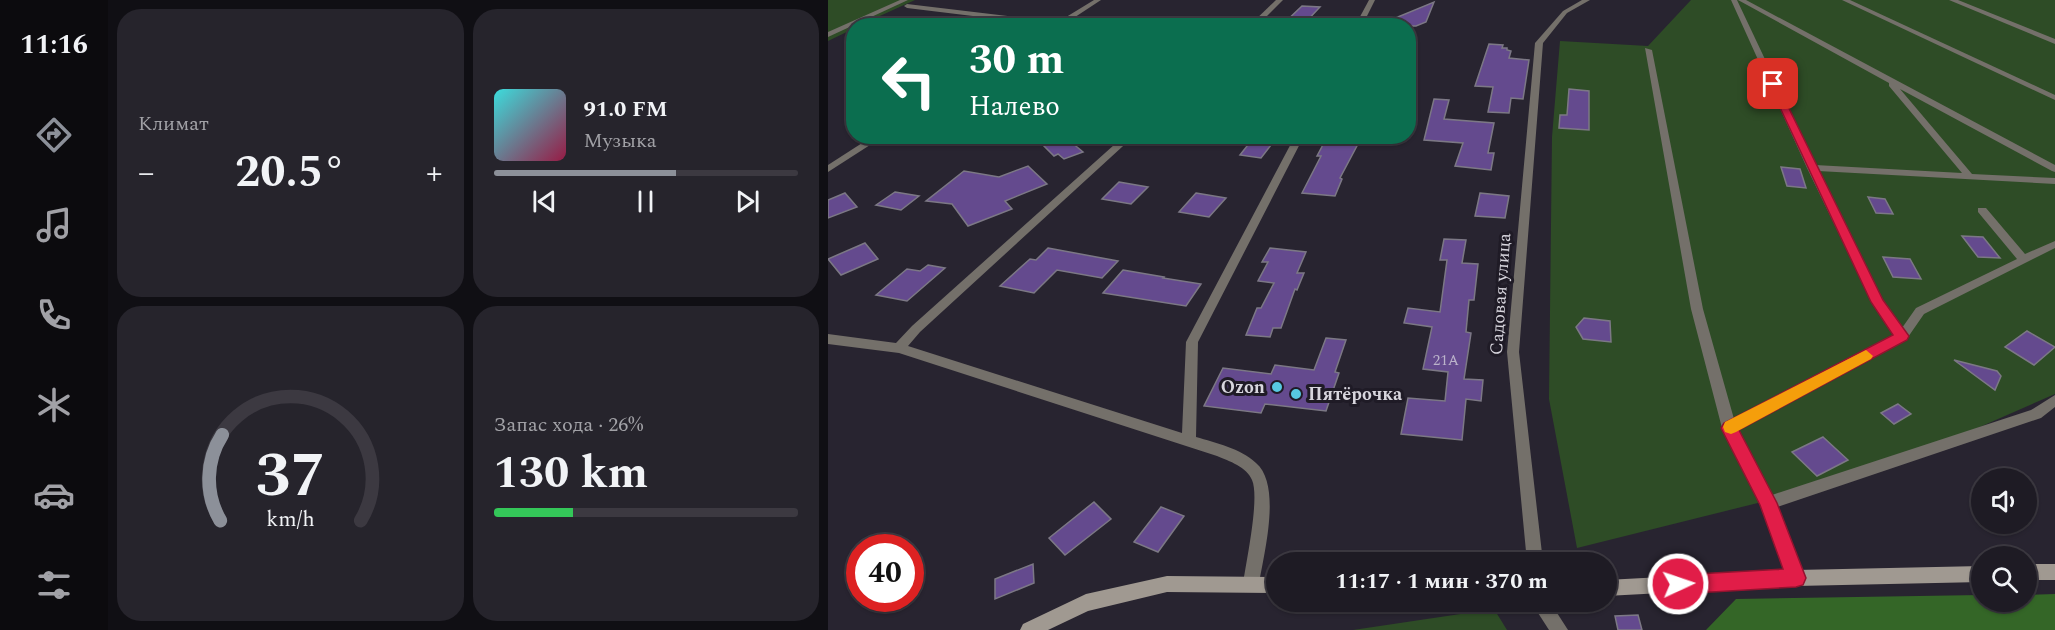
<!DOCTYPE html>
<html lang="ru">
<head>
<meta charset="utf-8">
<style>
  :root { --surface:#1e1b24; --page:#26242c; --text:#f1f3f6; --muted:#a1a1a6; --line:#3c3941; --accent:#8c9099 }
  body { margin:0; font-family:Spectral,serif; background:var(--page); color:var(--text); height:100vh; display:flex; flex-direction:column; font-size:22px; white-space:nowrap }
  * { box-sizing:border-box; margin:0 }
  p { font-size:20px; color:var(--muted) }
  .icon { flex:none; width:33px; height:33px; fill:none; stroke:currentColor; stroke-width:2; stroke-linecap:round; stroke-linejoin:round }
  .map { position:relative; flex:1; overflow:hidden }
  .sheet { display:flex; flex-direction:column; gap:9px; padding:9px; background:#100f14; width:720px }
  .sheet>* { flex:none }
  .hud { position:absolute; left:18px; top:18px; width:570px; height:126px; border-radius:24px; box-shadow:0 2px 4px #0004,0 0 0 2px var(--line); background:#0b6e4f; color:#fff; overflow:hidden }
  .controls { position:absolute; left:1143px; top:468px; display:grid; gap:12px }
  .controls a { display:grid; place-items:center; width:66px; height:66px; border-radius:50%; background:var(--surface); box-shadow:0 2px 4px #0004,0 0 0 2px var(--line); font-size:30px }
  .speed { position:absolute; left:18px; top:534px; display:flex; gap:12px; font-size:30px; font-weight:700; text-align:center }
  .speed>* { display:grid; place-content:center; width:78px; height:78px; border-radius:50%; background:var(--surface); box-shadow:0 2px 4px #0004,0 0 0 2px var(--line); line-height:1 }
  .speed .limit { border:9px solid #d22; background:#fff; color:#111 }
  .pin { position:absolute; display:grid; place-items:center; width:51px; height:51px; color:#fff; margin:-26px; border-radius:12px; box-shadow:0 3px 9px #0006 }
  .me { position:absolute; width:66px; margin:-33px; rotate:87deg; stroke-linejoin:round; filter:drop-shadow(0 0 4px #0008) }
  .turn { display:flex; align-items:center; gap:21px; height:126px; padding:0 24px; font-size:27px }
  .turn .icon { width:78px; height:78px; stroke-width:2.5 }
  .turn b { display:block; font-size:42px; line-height:51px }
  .big { font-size:45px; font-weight:700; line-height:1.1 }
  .sheet .card { flex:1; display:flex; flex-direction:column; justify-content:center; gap:9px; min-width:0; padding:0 21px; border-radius:24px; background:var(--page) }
  .sheet .dial { align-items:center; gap:0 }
  .dial svg { height:156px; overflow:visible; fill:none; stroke:var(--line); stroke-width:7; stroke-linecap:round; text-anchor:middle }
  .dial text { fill:var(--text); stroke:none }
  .song { display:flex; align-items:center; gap:18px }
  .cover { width:72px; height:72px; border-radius:9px; background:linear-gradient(135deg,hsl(180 70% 55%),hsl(340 70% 35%)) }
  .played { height:6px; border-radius:3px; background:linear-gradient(90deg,var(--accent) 60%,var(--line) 60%) }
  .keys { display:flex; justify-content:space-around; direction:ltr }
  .heat { display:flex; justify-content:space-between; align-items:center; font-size:33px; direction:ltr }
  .charge { height:9px; border-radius:4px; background:linear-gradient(90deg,#34c759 26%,var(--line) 0) }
  .sheet .tiles { flex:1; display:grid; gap:9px; grid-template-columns:repeat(2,1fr) }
  .trip { position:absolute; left:438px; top:552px; width:351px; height:60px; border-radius:30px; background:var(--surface); box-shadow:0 2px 4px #0004,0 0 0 2px var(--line); font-weight:700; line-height:60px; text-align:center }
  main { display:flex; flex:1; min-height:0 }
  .menu { display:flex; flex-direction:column; width:108px; justify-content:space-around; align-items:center; background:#0c0b0e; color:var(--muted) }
  .menu .icon { width:42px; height:42px }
  .menu .current { color:var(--accent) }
  .menu b { font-size:27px; color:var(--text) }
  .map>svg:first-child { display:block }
  .green { fill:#2e4c26 }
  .forest { fill:#346627 }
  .building { fill:#644a8e; stroke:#7c7885; stroke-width:1.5 }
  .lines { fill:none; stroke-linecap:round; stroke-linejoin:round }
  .street { fill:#74706a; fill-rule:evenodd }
  .secondary { fill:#a09991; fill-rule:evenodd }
  .route { fill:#e11d48; stroke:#92132f; stroke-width:1.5 }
  .slow { fill:#f59e0b }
  .poi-dot { fill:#57c9e1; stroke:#1f1b26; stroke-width:2 }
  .labels { text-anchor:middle; stroke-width:6; stroke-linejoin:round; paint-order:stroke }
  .number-label { font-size:15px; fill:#bbb3ca }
  .street-label { font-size:18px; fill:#d8d6de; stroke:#1f1b26 }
  .poi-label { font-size:18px; font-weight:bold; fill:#d8d6de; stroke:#1f1b26; text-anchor:end }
</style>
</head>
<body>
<main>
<nav class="menu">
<b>11:16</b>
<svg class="icon current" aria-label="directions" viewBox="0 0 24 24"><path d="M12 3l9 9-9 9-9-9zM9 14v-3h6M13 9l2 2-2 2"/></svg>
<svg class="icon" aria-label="music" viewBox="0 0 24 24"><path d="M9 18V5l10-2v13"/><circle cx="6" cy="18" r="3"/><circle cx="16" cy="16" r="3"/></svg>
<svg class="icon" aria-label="phone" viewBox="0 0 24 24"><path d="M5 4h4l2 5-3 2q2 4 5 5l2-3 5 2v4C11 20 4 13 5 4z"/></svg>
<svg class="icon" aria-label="climate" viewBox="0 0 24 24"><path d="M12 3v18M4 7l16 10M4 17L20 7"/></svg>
<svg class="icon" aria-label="car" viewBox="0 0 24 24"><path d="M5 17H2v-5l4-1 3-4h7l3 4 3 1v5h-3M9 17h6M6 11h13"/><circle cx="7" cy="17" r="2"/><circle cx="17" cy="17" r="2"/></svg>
<svg class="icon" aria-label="filters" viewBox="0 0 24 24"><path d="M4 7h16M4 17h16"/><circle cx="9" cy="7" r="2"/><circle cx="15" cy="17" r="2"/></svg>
</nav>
<section class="sheet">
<div class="tiles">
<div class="card"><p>Климат</p>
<div class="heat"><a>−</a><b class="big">20.5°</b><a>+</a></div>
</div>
<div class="card">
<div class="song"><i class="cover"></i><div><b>91.0 FM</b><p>Музыка</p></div></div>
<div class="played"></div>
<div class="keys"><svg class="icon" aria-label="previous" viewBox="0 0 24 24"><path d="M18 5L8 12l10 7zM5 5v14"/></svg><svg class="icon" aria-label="pause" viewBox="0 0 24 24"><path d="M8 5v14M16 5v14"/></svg><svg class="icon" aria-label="next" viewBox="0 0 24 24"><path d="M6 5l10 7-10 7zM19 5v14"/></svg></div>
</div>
<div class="card dial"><svg viewBox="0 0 100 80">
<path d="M14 69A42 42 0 1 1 86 69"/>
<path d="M14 69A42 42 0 0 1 15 25" stroke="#8c9099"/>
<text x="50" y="56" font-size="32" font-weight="700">37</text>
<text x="50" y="72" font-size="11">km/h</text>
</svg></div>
<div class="card"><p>Запас хода · 26%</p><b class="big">130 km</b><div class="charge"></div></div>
</div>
</section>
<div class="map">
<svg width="1227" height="630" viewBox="0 0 1227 630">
  <rect width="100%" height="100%" fill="#282430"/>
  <g class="green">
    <path d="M0,0H87L32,25L26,26L25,29L0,41Z"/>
    <path d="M863,0H1227V394L1042,475L749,548L721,399L724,137L732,41L820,46Z"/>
    <path d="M666,609L679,630H525Z"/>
  </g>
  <path class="forest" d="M1227,594V630H878L908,599L1153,595L1154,602H1198L1199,595Z"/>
  <g class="building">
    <path d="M606,2L598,22L588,26H548Z"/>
    <path d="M474,6L492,7L474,26H453Z"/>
    <path d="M661,44L675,45L674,48H679V50L683,51L681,58L701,60L695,99L683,98L681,113L660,112L665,87L647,86Z"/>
    <path d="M741,89L761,91V130L731,128L732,115H739Z"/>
    <path d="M606,99L621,100L616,119L666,123L660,153H666L663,170L627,166L635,143L596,140Z"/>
    <path d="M427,136H450L433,158L412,155Z"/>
    <path d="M237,137L255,152L236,159L230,154L226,156L215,145Z"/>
    <path d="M497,141L530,144L512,178L514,179L507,196L474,193L493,156H489Z"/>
    <path d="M200,166L219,184L177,201L184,209L140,226L124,204L98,201L136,171L171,177Z"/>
    <path d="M953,167L972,169L978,188L959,186Z"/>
    <path d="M291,182L320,187L303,204L274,199Z"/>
    <path d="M67,192L91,196L73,210L48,205Z"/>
    <path d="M17,193L29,207L0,218V200Z"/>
    <path d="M368,193L398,198L381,217L351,212Z"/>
    <path d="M652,193L681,196L677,218L647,216Z"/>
    <path d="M1040,197L1057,199L1065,214L1048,213Z"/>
    <path d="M1134,236L1155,237L1172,258L1150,257Z"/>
    <path d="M616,239L638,240L634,263L650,264L646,300H641L638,332L643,333L636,379L655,380L653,401L638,399L634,440L573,434L580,398L617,401L620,372L595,369L604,327L576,323L580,308L612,312L619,260H612Z"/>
    <path d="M37,243L50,259L13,275L0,259Z"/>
    <path d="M220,248L290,261L274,278L229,270L206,293L172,286L202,259L208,260Z"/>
    <path d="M442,248L478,252L469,273H476L469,290L467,289L453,328H445L442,337L418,335L429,308H433L446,283L430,281L440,262H434Z"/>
    <path d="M1055,257L1082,259L1093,279L1065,277Z"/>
    <path d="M100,265L117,268L79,301L48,295L79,269L92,271Z"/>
    <path d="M295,270L336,277L335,278L373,284L358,306L275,293Z"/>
    <path d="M756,318L782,321L783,342L755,339L748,327Z"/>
    <path d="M1199,331L1227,347L1206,365L1177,347Z"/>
    <path d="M498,338L518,340L507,372L511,373L498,411L437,404L433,413L376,406L395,368L443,374L447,365L486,370Z"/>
    <path d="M1126,360L1169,371L1173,376L1167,390Z"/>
    <path d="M1070,404L1083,414L1066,424L1053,413Z"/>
    <path d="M995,437L1020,460L989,476L964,452Z"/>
    <path d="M266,502L283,519L237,555L221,538Z"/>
    <path d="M333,507L356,516L330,552L306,542Z"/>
    <path d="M205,564L206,583L167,599V579Z"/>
    <path d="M810,615L814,630H790L787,616Z"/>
  </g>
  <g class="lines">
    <g class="street">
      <path d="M72,0H80L0,37V32Z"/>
      <path d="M266,0H273L238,23L252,26H227L79,8L76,6L79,4L230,22Z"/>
      <path d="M448,0H455L429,26H421Z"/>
      <path d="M541,0H547L534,26H527Z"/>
      <path d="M754,0H762L739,13L715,43L691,352L715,562H699L679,352L707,43L735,11Z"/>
      <path d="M903,0H909L987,165L1134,173L1061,86V83L910,0H918L1227,165V172L1224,171L1072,89L1144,174L1227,178V184L990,171L1055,301L1074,328L1088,308L1189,259L1150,212V208H1158L1197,254L1227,241V248L1096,314L1078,340L909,430L944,495L1203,410L1227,395V407L1213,418L949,507L976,578L974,584L968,586L962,584L933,505L894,428L863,309L817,48L824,50L875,309L906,419L1066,335L1044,302L979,168Z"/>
      <path d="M1014,0H1022L1227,95V100Z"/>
      <path d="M1121,0H1130L1227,39V44Z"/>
      <path d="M45,136H56L0,172V165Z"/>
      <path d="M296,136H306L92,332L80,346L354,433L358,342L467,136H476L370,342L368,437C388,443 412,448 428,463C454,485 436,553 431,584L429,590L423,592L417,590L415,584C418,562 432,498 424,480C419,467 401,461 389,456L71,353L0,344V334L68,343L84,326Z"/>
      <path d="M703,602H722L740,630H721Z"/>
    </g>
    <g class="secondary">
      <rect x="1198" y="564" width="29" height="16"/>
      <path d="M1154,566V582L968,586L778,596V580L968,570Z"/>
      <path d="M339,576L448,577V593L339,592L260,611L220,630H192L195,624L258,594Z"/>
    </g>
  </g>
  <path class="route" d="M945,81L949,84L1055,300L1081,336L1079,340L911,430L949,503L978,578L975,585L968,587L850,594L843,591L840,584L843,578L850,575L955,569L932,505L893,428L896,423L1065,335L1043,302L941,84Z"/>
  <path class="slow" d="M1038,350L1045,356L1043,359L908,432L903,434L897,432L895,427L897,422Z"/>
  <g class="poi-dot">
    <circle cx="449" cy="387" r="6"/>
    <circle cx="468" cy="394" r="6"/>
  </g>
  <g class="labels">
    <g class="number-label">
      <text x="618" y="365">21А</text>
    </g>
    <g class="street-label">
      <text transform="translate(672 294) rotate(-86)" y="6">Садовая улица</text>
    </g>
    <g class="poi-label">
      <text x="437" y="393">Ozon</text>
      <text x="480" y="400" text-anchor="start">Пятёрочка</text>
    </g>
  </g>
</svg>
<div class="controls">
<a><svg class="icon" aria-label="sound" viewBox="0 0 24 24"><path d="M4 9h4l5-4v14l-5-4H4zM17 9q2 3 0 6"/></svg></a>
<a><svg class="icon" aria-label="search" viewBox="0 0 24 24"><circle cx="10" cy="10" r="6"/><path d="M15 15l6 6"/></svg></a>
</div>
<div class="speed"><div class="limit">40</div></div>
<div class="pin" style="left:945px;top:84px;background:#d93025"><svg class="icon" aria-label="arrive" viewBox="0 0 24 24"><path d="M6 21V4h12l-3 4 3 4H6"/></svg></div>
<svg class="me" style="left:850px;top:584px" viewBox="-20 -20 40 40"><circle r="17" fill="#e11d48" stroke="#fff" stroke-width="3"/><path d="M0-11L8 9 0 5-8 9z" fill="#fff"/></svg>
<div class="trip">11:17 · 1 мин · 370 m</div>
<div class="hud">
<div class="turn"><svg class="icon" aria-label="left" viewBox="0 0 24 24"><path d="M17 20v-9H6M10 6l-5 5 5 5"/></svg><div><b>30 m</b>Налево</div></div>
</div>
</div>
</main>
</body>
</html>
